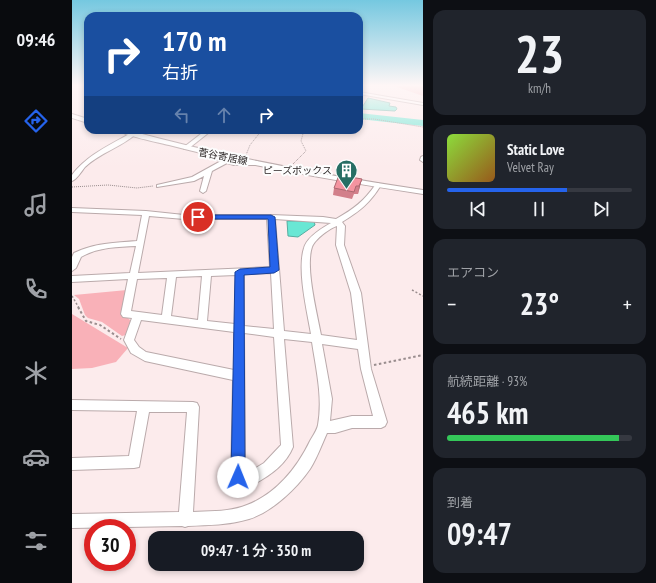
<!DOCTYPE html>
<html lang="ja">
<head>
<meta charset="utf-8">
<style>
  :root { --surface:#171b24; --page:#20242c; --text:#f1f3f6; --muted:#9ea1a6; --line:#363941; --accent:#2563eb }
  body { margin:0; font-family:"PT Sans Narrow","Noto Sans JP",sans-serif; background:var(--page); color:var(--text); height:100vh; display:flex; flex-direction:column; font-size:15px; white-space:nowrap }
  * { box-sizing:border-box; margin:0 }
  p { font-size:13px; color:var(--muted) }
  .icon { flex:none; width:22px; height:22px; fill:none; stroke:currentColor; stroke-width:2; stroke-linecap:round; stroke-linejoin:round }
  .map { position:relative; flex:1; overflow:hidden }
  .details { display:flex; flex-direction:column; gap:10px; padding:10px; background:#0d0f14; width:233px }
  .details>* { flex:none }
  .banner { position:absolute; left:12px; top:12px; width:279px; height:122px; border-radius:12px; box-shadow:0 2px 6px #0003; background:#1a4fa0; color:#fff; overflow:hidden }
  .speed { position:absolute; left:12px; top:519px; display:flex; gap:8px; font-size:20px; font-weight:700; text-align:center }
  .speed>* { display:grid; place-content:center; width:52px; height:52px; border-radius:50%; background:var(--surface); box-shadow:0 2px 6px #0003; line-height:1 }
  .speed .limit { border:6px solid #d22; background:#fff; color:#111 }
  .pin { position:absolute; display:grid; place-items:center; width:34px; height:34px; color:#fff; margin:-17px; border:2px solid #fff; border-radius:50%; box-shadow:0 1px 4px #0007 }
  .me { position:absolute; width:44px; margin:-22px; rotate:1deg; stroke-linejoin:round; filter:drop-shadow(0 0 3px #0008) }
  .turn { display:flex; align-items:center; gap:14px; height:84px; padding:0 12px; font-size:18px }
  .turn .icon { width:52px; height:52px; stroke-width:2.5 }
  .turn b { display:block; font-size:28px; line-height:34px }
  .lanes { display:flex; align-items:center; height:38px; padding:0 12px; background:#0003; justify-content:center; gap:20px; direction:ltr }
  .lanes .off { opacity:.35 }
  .big { font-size:30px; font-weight:600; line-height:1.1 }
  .details .tile { flex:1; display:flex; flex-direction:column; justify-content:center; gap:6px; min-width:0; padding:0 14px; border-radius:12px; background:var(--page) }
  .details .dial { align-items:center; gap:0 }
  .dial b { font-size:52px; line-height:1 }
  .song { display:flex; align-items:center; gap:12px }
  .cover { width:48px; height:48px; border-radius:6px; background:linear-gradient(135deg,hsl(90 70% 55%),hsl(30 70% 35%)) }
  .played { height:4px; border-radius:2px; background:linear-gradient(90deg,var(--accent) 65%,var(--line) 65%) }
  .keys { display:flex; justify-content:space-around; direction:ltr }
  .heat { display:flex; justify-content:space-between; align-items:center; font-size:22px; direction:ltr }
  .charge { height:6px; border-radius:3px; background:linear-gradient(90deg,#34c759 93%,var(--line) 0) }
  .trip { position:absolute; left:76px; top:531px; width:216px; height:40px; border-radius:12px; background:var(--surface); box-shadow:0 2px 6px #0003; font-weight:600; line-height:40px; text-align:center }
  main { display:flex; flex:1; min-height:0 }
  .menu { display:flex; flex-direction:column; width:72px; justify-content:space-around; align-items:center; background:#090b0e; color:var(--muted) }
  .menu .icon { width:28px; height:28px }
  .menu .active { color:var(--accent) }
  .menu b { font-size:18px; color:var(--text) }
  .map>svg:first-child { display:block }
  .green { fill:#f9b1b8 }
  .water { fill:#69e7d4; stroke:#56ada0 }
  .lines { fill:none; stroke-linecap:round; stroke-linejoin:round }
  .river { fill:#69e7d4; fill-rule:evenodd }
  .minor-casing { stroke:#baaaab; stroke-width:2 }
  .major-casing { stroke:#baaaab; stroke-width:2 }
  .path-far2 { stroke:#998d8e; stroke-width:1; stroke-dasharray:1 1; stroke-linecap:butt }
  .path-far1 { stroke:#998d8e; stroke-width:1.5; stroke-dasharray:2 2; stroke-linecap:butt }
  .path { stroke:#998d8e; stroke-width:2; stroke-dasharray:2.5 2.5; stroke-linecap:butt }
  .minor { fill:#fff; fill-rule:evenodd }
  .major { fill:#fff; fill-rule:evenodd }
  .wall { fill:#d27f8a }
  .shaded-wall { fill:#ab6870 }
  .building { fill:#f494a0; stroke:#ab6870 }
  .route { fill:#2563eb; stroke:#184099 }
  .labels { text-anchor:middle; stroke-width:4; stroke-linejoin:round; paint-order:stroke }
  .far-street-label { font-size:10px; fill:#2b2525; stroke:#fdfdfd }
  .far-poi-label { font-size:10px; fill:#2b2525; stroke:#fdfdfd; text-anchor:end }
</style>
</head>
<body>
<main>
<nav class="menu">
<b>09:46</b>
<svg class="icon active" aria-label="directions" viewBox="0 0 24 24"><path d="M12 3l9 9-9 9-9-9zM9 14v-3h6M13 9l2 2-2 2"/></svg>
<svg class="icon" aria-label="music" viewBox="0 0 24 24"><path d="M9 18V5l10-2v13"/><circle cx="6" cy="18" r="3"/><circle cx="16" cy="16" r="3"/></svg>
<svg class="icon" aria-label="phone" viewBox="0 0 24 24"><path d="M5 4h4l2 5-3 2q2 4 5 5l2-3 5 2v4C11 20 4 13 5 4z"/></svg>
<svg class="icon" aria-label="climate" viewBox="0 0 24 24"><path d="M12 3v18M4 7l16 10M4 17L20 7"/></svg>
<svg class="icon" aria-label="car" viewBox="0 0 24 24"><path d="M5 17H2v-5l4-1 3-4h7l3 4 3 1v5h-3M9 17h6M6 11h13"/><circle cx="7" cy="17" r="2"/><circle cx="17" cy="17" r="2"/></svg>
<svg class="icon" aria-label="filters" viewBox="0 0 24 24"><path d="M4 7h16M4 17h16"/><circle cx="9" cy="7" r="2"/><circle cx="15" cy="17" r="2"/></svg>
</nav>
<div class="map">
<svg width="351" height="583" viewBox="0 0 351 583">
  <rect width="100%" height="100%" fill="#fcebec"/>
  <g class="green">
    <path d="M313,85H351V96L322,86Z"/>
    <path d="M55,290V317L59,321L54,335L50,336L30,322L16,318L13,315L7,299L2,295Z"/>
    <path d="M0,314L56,348L44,362L20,368L0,369Z"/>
  </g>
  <g class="water">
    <path d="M296,98L318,103L317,106L324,107L325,109L323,111L289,109Z"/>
    <path d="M215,221H242L243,225L226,237L216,236Z"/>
  </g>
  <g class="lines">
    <path class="river" d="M287,113L351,120V126L287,119Z"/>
    <defs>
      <g id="minor">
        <path d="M287,92L351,103V105L287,94Z"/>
        <path d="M134,130H140L116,149H112V147Z"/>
        <path d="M59,133L64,134C49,147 28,153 13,167C9,172 5,179 0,181V175C15,155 38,145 59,133Z"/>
        <path d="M130,150L163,161H185L188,163L185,165H162L155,163L140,171L134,191L131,193L128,191L132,176L122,181L85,187V185L120,177L149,161L128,153L127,152Z"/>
        <path d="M351,156V162L348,160L349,157Z"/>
        <path d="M306,183L309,185C298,203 288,211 270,222L273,226L272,245L289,293L299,369L315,422L313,426L309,428H280L263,433H255C250,444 245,458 238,469C225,488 200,512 177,519C157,525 137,525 116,526L113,527L110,526L0,528V514L107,512L115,412H77L67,467L62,468L0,470V458L57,456L65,411L0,410V400L121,402L125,403L127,407L121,512C138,511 158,512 175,505C204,494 225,468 238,441C241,436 245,430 246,425C251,397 244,369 240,342L212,339L221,447C213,467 192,480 173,488L161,482L159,477L161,380L73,361L59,353L52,340L60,318L51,317L49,314L56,279L0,282V276L58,273L64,246C45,247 26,247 9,257L4,268L0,271V257L2,253C22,243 43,243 65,241L70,215L0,212V208L74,211L112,215H199L251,217L264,219C282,209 292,201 304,184ZM77,216L112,219H195L198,267L66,273ZM203,219L259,223C250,228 235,237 232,248C225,270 235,311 239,334L212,331ZM265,226L264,245L279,293L285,340L249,335C245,313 233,267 240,247C243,239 258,228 265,226ZM199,273L202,329L172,326V274ZM164,275L163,324L135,321L139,276ZM130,276L126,320L99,316L104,277ZM95,278L90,315L59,311L65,279ZM69,320L162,332V370L74,352L67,347L62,340ZM172,333L202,337L209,445L192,463L174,474L173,473ZM250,344L286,349L289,369L301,416H280L258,421L260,399Z"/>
      </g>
      <g id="major">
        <path d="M0,114L16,119V123L0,118Z"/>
        <path d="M45,130H55C153,157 251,175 351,190V194C266,181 181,167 97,145C85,142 53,136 45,130Z"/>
      </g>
    </defs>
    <use href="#minor" class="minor-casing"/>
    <use href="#major" class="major-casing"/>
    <g class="path-far2">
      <path d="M287,119H302L351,127"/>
      <path d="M174,155L178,145L190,130"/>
      <path d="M221,164L234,151L229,141L232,130"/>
      <path d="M0,187L36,185L65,188L81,186"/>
    </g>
    <g class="path-far1">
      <path d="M340,290L351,296"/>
      <path d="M0,296L7,308"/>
    </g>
    <g class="path">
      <path d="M6,307L14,321L28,325L49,339"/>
      <path d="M302,365L351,355"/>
    </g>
    <use href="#minor" class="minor"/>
    <use href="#major" class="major"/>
  </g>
  <path class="wall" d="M290,179L288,186L286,194H282L280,199L261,195L262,188Z"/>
  <path class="shaded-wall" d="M290,179L288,186L286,194L287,186Z"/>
  <path class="building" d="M267,175L290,179L287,186H284L282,192L262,188Z"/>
  <linearGradient id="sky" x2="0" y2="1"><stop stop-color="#75c8e0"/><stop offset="0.51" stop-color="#fef6f6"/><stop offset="1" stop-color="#fef6f6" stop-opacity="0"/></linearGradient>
  <rect width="351" height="167" fill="url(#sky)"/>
  <path class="route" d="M124,215H199L203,217L207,270L202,273L172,275L173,477L171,482L166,484L161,482L159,477L163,272L168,269L198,267L196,219H126L122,217Z"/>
  <defs>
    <symbol id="building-pin" viewBox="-11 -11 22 30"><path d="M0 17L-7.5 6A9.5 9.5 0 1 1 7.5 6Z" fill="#276e64" stroke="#fdfdfd"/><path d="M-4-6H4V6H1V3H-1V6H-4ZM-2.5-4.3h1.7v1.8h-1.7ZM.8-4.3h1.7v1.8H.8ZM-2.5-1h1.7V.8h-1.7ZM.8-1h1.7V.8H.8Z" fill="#fff"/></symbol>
  </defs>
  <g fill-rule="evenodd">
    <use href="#building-pin" x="262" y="158" width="25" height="34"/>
  </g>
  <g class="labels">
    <g class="far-street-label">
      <text transform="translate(151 156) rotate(11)" y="4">菅谷寄居線</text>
    </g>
    <g class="far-poi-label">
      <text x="260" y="174">ピーズボックス</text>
    </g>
  </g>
</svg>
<div class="speed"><div class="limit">30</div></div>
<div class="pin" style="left:126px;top:217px;background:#d93025"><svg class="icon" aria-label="arrive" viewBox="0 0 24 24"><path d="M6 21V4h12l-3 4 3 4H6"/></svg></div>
<svg class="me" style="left:166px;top:477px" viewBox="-20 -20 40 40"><circle r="19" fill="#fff"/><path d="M0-13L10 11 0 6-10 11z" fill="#2563eb"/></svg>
<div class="trip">09:47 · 1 分 · 350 m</div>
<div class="banner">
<div class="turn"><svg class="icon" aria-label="right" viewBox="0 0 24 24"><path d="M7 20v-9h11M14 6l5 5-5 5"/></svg><div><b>170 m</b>右折</div></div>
<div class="lanes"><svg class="icon off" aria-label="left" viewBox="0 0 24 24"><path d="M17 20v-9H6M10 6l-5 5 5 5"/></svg><svg class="icon off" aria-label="ahead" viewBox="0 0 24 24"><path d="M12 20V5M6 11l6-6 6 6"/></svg><svg class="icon" aria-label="right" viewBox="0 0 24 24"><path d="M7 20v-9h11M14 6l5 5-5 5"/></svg></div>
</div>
</div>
<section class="details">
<div class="tile dial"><b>23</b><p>km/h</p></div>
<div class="tile">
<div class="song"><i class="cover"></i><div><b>Static Love</b><p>Velvet Ray</p></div></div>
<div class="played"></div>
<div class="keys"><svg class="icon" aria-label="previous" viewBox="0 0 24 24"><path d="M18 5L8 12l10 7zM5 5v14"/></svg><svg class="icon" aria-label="pause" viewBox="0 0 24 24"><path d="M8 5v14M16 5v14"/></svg><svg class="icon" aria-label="next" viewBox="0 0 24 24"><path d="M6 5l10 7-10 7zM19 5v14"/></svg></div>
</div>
<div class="tile"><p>エアコン</p>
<div class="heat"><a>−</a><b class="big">23°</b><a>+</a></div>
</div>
<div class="tile"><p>航続距離 · 93%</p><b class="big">465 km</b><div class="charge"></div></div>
<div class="tile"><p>到着</p><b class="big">09:47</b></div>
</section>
</main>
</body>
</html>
